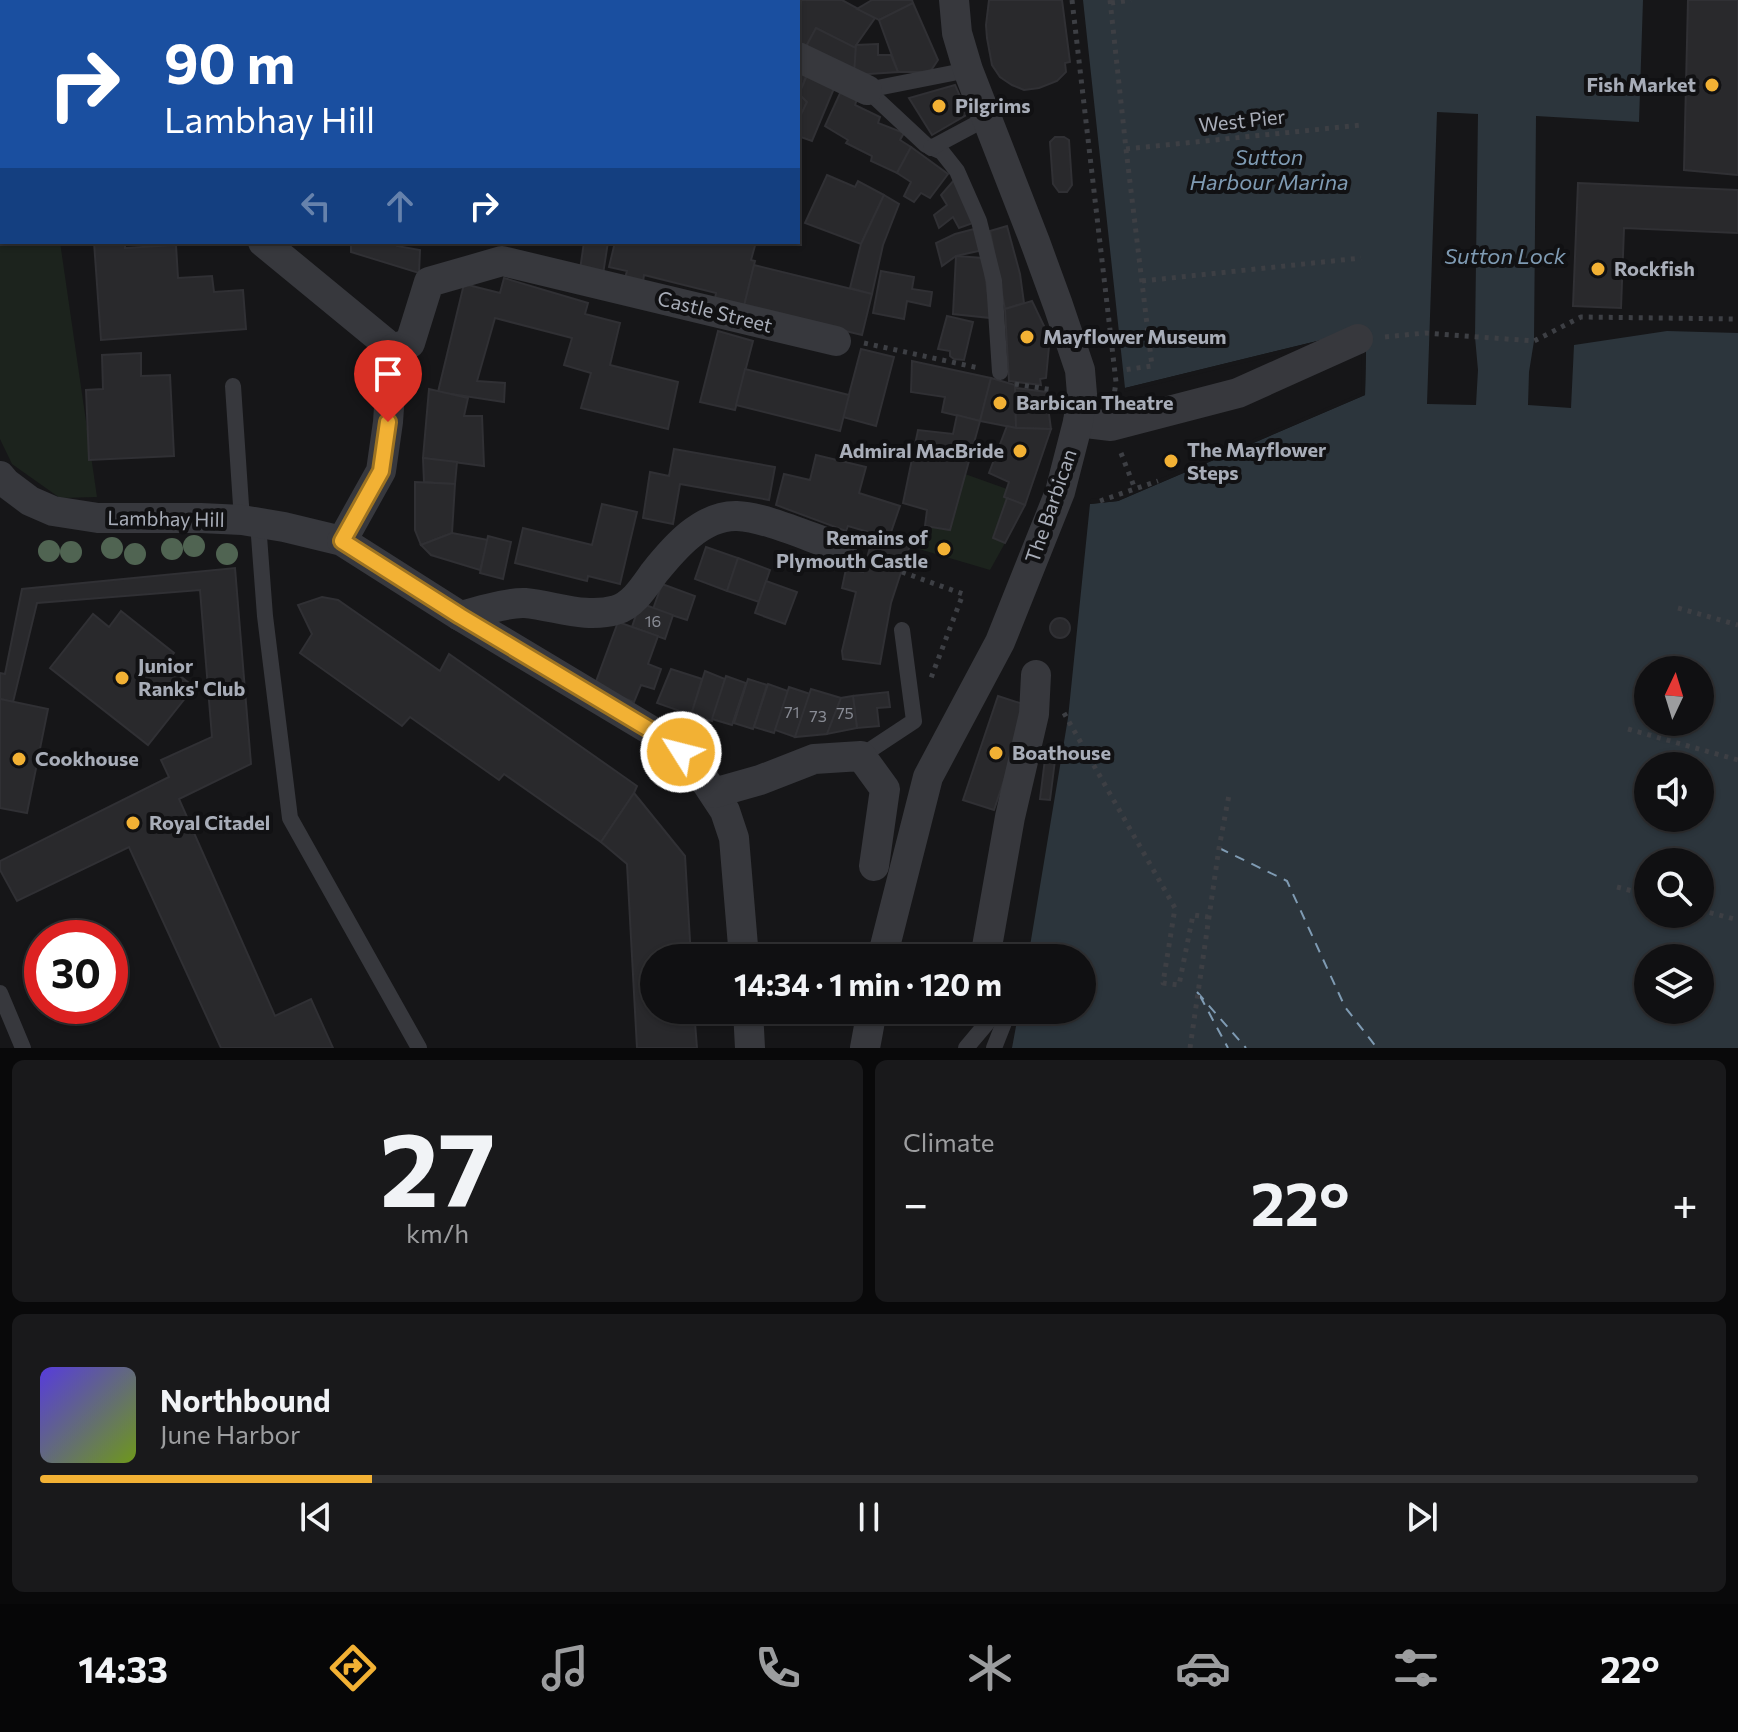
<!DOCTYPE html>
<html lang="en">
<head>
<meta charset="utf-8">
<style>
  :root { --surface:#101012; --page:#19191b; --text:#f1f3f6; --muted:#9c9d9f; --line:#303032; --accent:#f2b134 }
  body { margin:0; font-family:Commissioner,sans-serif; background:var(--page); color:var(--text); height:100vh; display:flex; flex-direction:column; font-size:30px; white-space:nowrap }
  * { box-sizing:border-box; margin:0 }
  p { font-size:26px; color:var(--muted) }
  .icon { flex:none; width:44px; height:44px; fill:none; stroke:currentColor; stroke-width:2; stroke-linecap:round; stroke-linejoin:round }
  .map { position:relative; height:1048px; overflow:hidden }
  .panel { display:flex; flex-direction:column; gap:12px; padding:12px; background:#09090a; flex:1 }
  .panel>* { flex:none }
  .banner { position:absolute; left:0px; top:0px; width:800px; height:244px; box-shadow:0 2px 6px #0004,0 0 0 2px var(--line); background:#1a4fa0; color:#fff; overflow:hidden }
  .needle { width:52px; rotate:4deg }
  .tools { position:absolute; left:1634px; top:656px; display:grid; gap:16px }
  .tools a { display:grid; place-items:center; width:80px; height:80px; border-radius:50%; background:var(--surface); box-shadow:0 2px 6px #0004,0 0 0 2px var(--line); font-size:40px }
  .speed { position:absolute; left:24px; top:920px; display:flex; gap:16px; font-size:40px; font-weight:700; text-align:center }
  .speed>* { display:grid; place-content:center; width:104px; height:104px; border-radius:50%; background:var(--surface); box-shadow:0 2px 6px #0004,0 0 0 2px var(--line); line-height:1 }
  .speed .limit { border:12px solid #d22; background:#fff; color:#111 }
  .pin { position:absolute; display:grid; place-items:center; width:68px; height:68px; color:#fff; margin:-82px -34px; border-radius:50% 50% 50% 0; rotate:-45deg; box-shadow:0 0 8px #0007 }
  .pin .icon { rotate:45deg }
  .me { position:absolute; width:88px; margin:-44px; rotate:306deg; stroke-linejoin:round; filter:drop-shadow(0 0 6px #0008) }
  .turn { display:flex; align-items:center; gap:28px; height:168px; padding:0 32px; font-size:36px }
  .turn .icon { width:104px; height:104px; stroke-width:2.5 }
  .turn b { display:block; font-size:56px; line-height:68px }
  .lanes { display:flex; align-items:center; height:76px; padding:0 32px; background:#0003; justify-content:center; gap:40px; direction:ltr }
  .lanes .off { opacity:.35 }
  .big { font-size:60px; font-weight:700; line-height:1.1 }
  .panel .tile { flex:1; display:flex; flex-direction:column; justify-content:center; gap:12px; min-width:0; padding:0 28px; border-radius:12px; background:var(--page) }
  .panel .dial { align-items:center; gap:0 }
  .dial b { font-size:104px; line-height:1 }
  .song { display:flex; align-items:center; gap:24px }
  .cover { width:96px; height:96px; border-radius:12px; background:linear-gradient(135deg,hsl(250 70% 55%),hsl(80 70% 35%)) }
  .played { height:8px; border-radius:4px; background:linear-gradient(90deg,var(--accent) 20%,var(--line) 20%) }
  .keys { display:flex; justify-content:space-around; direction:ltr }
  .heat { display:flex; justify-content:space-between; align-items:center; font-size:44px; direction:ltr }
  .panel .tiles { flex:1; display:grid; gap:12px; grid-template-columns:1fr 1fr }
  .tile:last-child { grid-column:span 2 }
  .trip { position:absolute; left:640px; top:944px; width:456px; height:80px; border-radius:40px; background:var(--surface); box-shadow:0 2px 6px #0004,0 0 0 2px var(--line); font-weight:700; line-height:80px; text-align:center }
  .tabs { display:flex; height:128px; justify-content:space-around; align-items:center; background:#060607; color:var(--muted) }
  .tabs .icon { width:56px; height:56px }
  .tabs .active { color:var(--accent) }
  .tabs b { font-size:36px; color:var(--text) }
  .map>svg:first-child { display:block }
  .green { fill:#1c231d }
  .water { fill:#2c353c; fill-rule:evenodd }
  .pier { fill:#161618 }
  .lines { fill:none; stroke-linecap:round; stroke-linejoin:round }
  .ferry { stroke:#7f9bb3; stroke-width:2; stroke-dasharray:10 8; stroke-linecap:butt }
  .building { fill:#29292c; stroke:#303034; stroke-width:2 }
  .path { stroke:#3d3f44; stroke-width:5; stroke-dasharray:4 6; stroke-linecap:butt }
  .lane { stroke:#37383d; stroke-width:16 }
  .street { stroke:#37383d; stroke-width:30 }
  .tree { fill:#506452 }
  .route-casing { stroke:#9d7322; stroke-width:20 }
  .route { stroke:#f2b134; stroke-width:14 }
  .poi-dot { fill:#f2b134; stroke:#111113; stroke-width:3 }
  .labels { text-anchor:middle; stroke-width:8; stroke-linejoin:round; paint-order:stroke }
  .number-label { font-size:16px; fill:#888b94 }
  .poi-label { font-size:20px; font-weight:bold; fill:#a8adb8; stroke:#111113; text-anchor:start }
  .street-label { font-size:20px; fill:#a8adb8; stroke:#111113 }
  .water-label { font-size:22px; font-style:italic; fill:#7f9bb3; stroke:#111113 }
</style>
</head>
<body>
<div class="map">
<svg width="1738" height="1048" viewBox="0 0 1738 1048">
  <rect width="100%" height="100%" fill="#161618"/>
  <g class="green">
    <path d="M0,109L2,110V242H60L97,497L60,498L12,464L0,439Z"/>
    <path d="M965,474L1007,489L1004,497L1007,498L993,538L1005,543L990,570L919,549L925,526L950,530Z"/>
  </g>
  <path class="water" d="M1083,0H1643L1639,122L1536,116L1534,341L1529,372L1528,405L1571,408L1574,345L1667,331L1738,333V1048H1012L1019,1010H1082V958H1028L1068,718L1090,504L1118,501L1365,395L1366,350L1346,334L1125,388ZM1437,112L1478,114L1475,337L1478,370L1476,405L1427,404ZM1648,670H1700V722H1648ZM1648,766H1700V818H1648ZM1648,862H1700V914H1648ZM1648,958H1700V1010H1648Z"/>
  <path class="pier" d="M1346,334L1366,350L1365,395L1118,501L1090,504L1091,499L1117,497L1361,393L1362,350L1347,338L1124,392L1125,388Z"/>
  <g class="lines">
    <g class="ferry">
      <path d="M1219,848L1287,881L1345,1007L1377,1048"/>
      <path d="M1197,992L1246,1048"/>
      <path d="M1200,996L1228,1048"/>
    </g>
  </g>
  <g class="building">
    <path d="M195,0H289V2H194Z"/>
    <rect x="435" y="0" width="98" height="2"/>
    <path d="M798,0H842L875,18L854,48L816,28L803,52L798,50Z"/>
    <path d="M872,0H912L913,3L879,20L857,9Z"/>
    <path d="M989,0H1062L1070,62L1065,63L1066,72L1057,81L1039,88L1024,90L1012,85L1000,77L992,65L987,38L986,25Z"/>
    <path d="M1688,0H1738V175L1684,170Z"/>
    <path d="M913,3L938,60L930,72H898L879,20Z"/>
    <path d="M816,28L856,48L854,75L803,52Z"/>
    <path d="M878,44V55H891L898,72L854,75L856,45Z"/>
    <path d="M798,64L809,69L799,94L807,102L799,119Z"/>
    <path d="M808,73L835,86L812,141L798,136V121L807,102L799,94Z"/>
    <path d="M955,85L968,114L932,135L909,98Z"/>
    <path d="M841,91L857,99L855,105L880,117L878,123L904,133L900,140L911,147L897,173L871,161L872,156L846,143L848,140L825,126Z"/>
    <path d="M1055,137H1064L1069,140L1072,185L1067,192H1059L1053,184L1050,142Z"/>
    <path d="M911,147L948,174L930,198L921,193L914,202L904,196L911,182L897,173Z"/>
    <path d="M827,175L855,187L858,181L884,195L861,244L805,223Z"/>
    <path d="M954,180L973,223L959,228L953,217L939,228L934,215L947,205L941,195Z"/>
    <path d="M1578,183L1738,190V233L1624,228L1621,308L1573,306Z"/>
    <path d="M884,195L899,204L883,245L872,294L850,288L861,244Z"/>
    <path d="M1007,226L1020,274L1024,303L1005,309L990,231Z"/>
    <path d="M978,228L983,250L956,256L942,266L936,243L955,234Z"/>
    <path d="M94,242H125V248L176,245L178,278L212,276L214,292L243,290L246,329L101,340Z"/>
    <path d="M351,242H397V246L420,250L419,273L351,252Z"/>
    <path d="M584,242H608L603,274L580,270Z"/>
    <path d="M615,242H756L751,260L755,261L744,306L715,299L716,293L644,275L643,282L625,278L627,271L609,267Z"/>
    <path d="M956,256L983,258L991,318L953,314Z"/>
    <path d="M754,265L872,294L862,335L744,306Z"/>
    <path d="M881,271L914,277L912,289L932,292L930,306L907,301L904,319L873,313Z"/>
    <path d="M504,278L588,303L585,314L620,323L610,365L678,382L668,429L581,408L591,373L564,365L572,338L495,318L477,381L505,383L504,402L438,392L464,284L500,293Z"/>
    <path d="M1032,301L1045,328L1049,346L1046,378L1040,379L1041,385L1009,381L1005,309Z"/>
    <path d="M947,316L973,322L964,360L954,359L950,356V351L938,349Z"/>
    <path d="M718,331L753,341L735,410L700,402Z"/>
    <path d="M861,349L894,357L876,426L843,417Z"/>
    <path d="M141,353V376L170,375L174,456L89,460L86,390L103,389L102,355Z"/>
    <path d="M912,361L991,378L980,421L942,412L945,397L911,392Z"/>
    <path d="M745,369L849,395L840,431L736,405Z"/>
    <path d="M991,378L1015,385L1016,428L980,421Z"/>
    <path d="M1015,385L1017,388L1046,392L1051,429L1016,428Z"/>
    <path d="M429,389L468,398L464,416H482L484,466L423,458Z"/>
    <path d="M957,415L980,421L950,530L925,526L927,510L903,503L918,430L953,434Z"/>
    <path d="M1007,426L1016,428L1051,429L1025,505L1004,497L1009,482L989,473Z"/>
    <path d="M674,449L775,467L769,500L680,484L673,524L643,518L650,472L669,476Z"/>
    <path d="M816,455L866,467L859,493L900,506L889,538L848,526L846,531L776,505L784,474L810,480Z"/>
    <path d="M423,458L457,462L455,484L424,482Z"/>
    <path d="M415,482L455,484L452,533L421,545L415,530Z"/>
    <path d="M1007,498L1025,505L1005,543L993,538Z"/>
    <path d="M602,504L637,512L620,584L588,576L587,581L515,563L523,528L592,545Z"/>
    <path d="M452,533L488,540L480,570L431,555L421,545Z"/>
    <path d="M488,536L511,542L503,579L480,573Z"/>
    <path d="M873,537L910,545L891,603L880,664L843,659L842,651L856,592L842,588L846,569L863,572Z"/>
    <path d="M706,547L738,558L727,591L695,579Z"/>
    <path d="M738,558L770,570L759,602L727,591Z"/>
    <path d="M235,568L251,764L179,799L275,1016L311,999L333,1048H221L129,847L17,901L0,870V861L169,777L161,760L212,737L200,590L37,603L13,702L0,699V673L5,674L22,589Z"/>
    <path d="M766,581L797,592L785,624L755,613Z"/>
    <path d="M662,584L695,596L687,620L653,609Z"/>
    <path d="M322,597L338,600L440,671L449,654L637,786L634,793L601,842L504,774L499,780L410,717L402,726L300,653L312,634L298,605Z"/>
    <path d="M640,603L673,615L665,639L632,627Z"/>
    <path d="M121,611L174,653L165,664L194,687L148,745L50,668L93,614L109,627Z"/>
    <circle cx="1060" cy="628" r="10"/>
    <path d="M618,622L658,636L648,664L661,669L654,689L641,685L634,702L594,687Z"/>
    <path d="M671,669L702,679L691,715L657,703Z"/>
    <path d="M705,671L725,679L712,721L691,715Z"/>
    <path d="M726,676L746,683L732,725L712,719Z"/>
    <path d="M748,679L767,685L753,729L734,723Z"/>
    <path d="M768,684L788,691L774,733L754,727Z"/>
    <path d="M789,687L810,694L795,737L775,730Z"/>
    <path d="M811,689L841,698L827,734L795,737Z"/>
    <path d="M888,692L890,707L877,708L879,726L857,728L853,696Z"/>
    <path d="M853,696L857,728L827,734L841,698Z"/>
    <path d="M998,696L1029,706L994,810L963,800Z"/>
    <path d="M0,699L48,709L27,813L0,808Z"/>
    <path d="M1045,759L1055,760L1050,800L1040,799Z"/>
    <path d="M634,793L685,856L691,958H654V1010H694L697,1048H637L627,864L601,842Z"/>
  </g>
  <g class="lines">
    <g class="path">
      <path d="M430,0V2"/>
      <path d="M1072,0L1116,382L1114,396"/>
      <path d="M1110,0L1126,149L1152,366L1123,370"/>
      <path d="M113,2V0"/>
      <path d="M1111,3L1131,0"/>
      <path d="M1126,149L1362,125"/>
      <path d="M1142,281L1361,258"/>
      <path d="M1385,337L1425,333L1534,341L1581,317L1738,319"/>
      <path d="M864,343L979,368"/>
      <path d="M1015,384L1053,390"/>
      <path d="M1121,453L1135,489"/>
      <path d="M1100,501L1158,481"/>
      <path d="M902,572L963,594L931,678"/>
      <path d="M1678,608L1738,625"/>
      <path d="M1064,713L1175,908L1163,983L1179,985L1193,915L1208,917"/>
      <path d="M1628,729L1738,760"/>
      <path d="M1617,887L1648,895"/>
      <path d="M1700,910L1738,920"/>
      <path d="M1190,1048L1219,848L1229,795"/>
    </g>
    <g class="lane">
      <path d="M793,2L794,0"/>
      <path d="M867,90L926,145L942,152L957,171L979,221L994,281L1000,372"/>
      <path d="M867,90L968,70"/>
      <path d="M931,148L987,118"/>
      <path d="M233,386L242,520"/>
      <path d="M258,523L265,616L290,818L419,1048"/>
      <path d="M861,756L914,721L902,630"/>
      <path d="M0,993L23,1048"/>
      <path d="M966,1048L987,1023L990,1010"/>
      <path d="M994,1048L1009,1010"/>
    </g>
    <g class="street">
      <path d="M629,0L637,2"/>
      <path d="M0,49H2"/>
      <path d="M798,57L867,90"/>
      <path d="M0,71L2,72"/>
      <path d="M263,242L393,349"/>
      <path d="M393,349L410,343L429,282L502,261L836,341"/>
      <path d="M1078,422L1111,426L1238,393L1358,339"/>
      <path d="M0,476L6,483L30,501L53,511L98,518H201L242,520L284,527L342,541L460,616L667,740L694,764L725,811L734,838L744,958"/>
      <path d="M342,541L381,471L388,422L393,349"/>
      <path d="M460,616C477,612 509,602 525,603C556,606 586,619 616,610C633,605 644,587 654,573C674,548 702,515 737,516C766,517 813,539 842,548"/>
      <path d="M714,793L760,780L814,759L861,756L885,789L874,866"/>
      <path d="M882,958L928,777L1000,642L1060,492L1078,422L1082,394L1080,370L1058,305L1035,242L968,70L957,33L954,0"/>
      <path d="M985,958L1010,817L1034,714L1036,675"/>
      <path d="M748,1010L750,1048"/>
      <path d="M865,1048L872,1010"/>
    </g>
  </g>
  <g class="tree">
    <circle cx="194" cy="546" r="11"/>
    <circle cx="112" cy="548" r="11"/>
    <circle cx="172" cy="549" r="11"/>
    <circle cx="49" cy="551" r="11"/>
    <circle cx="71" cy="552" r="11"/>
    <circle cx="135" cy="554" r="11"/>
    <circle cx="227" cy="554" r="11"/>
  </g>
  <g class="lines">
    <defs>
      <path id="route" d="M388,422L381,471L342,541L460,616L667,740L681,752"/>
    </defs>
    <use href="#route" class="route-casing"/>
    <use href="#route" class="route"/>
  </g>
  <g class="poi-dot">
    <circle cx="1712" cy="85" r="8"/>
    <circle cx="939" cy="106" r="8"/>
    <circle cx="1598" cy="269" r="8"/>
    <circle cx="1027" cy="337" r="8"/>
    <circle cx="1000" cy="403" r="8"/>
    <circle cx="1020" cy="451" r="8"/>
    <circle cx="1171" cy="461" r="8"/>
    <circle cx="944" cy="549" r="8"/>
    <circle cx="122" cy="678" r="8"/>
    <circle cx="996" cy="753" r="8"/>
    <circle cx="19" cy="759" r="8"/>
    <circle cx="133" cy="823" r="8"/>
  </g>
  <g class="labels">
    <g class="number-label">
      <text x="653" y="627">16</text>
      <text x="792" y="718">71</text>
      <text x="845" y="719">75</text>
      <text x="818" y="722">73</text>
    </g>
    <g class="poi-label">
      <text x="1696" y="92" text-anchor="end">Fish Market</text>
      <text x="955" y="113">Pilgrims</text>
      <text x="1614" y="276">Rockfish</text>
      <text x="1043" y="344">Mayflower Museum</text>
      <text x="1016" y="410">Barbican Theatre</text>
      <text x="1187" y="457">The Mayflower<tspan x="1187" dy="23">Steps</tspan></text>
      <text x="1004" y="458" text-anchor="end">Admiral MacBride</text>
      <text x="928" y="545" text-anchor="end">Remains of<tspan x="928" dy="23">Plymouth Castle</tspan></text>
      <text x="138" y="673">Junior<tspan x="138" dy="23">Ranks' Club</tspan></text>
      <text x="1012" y="760">Boathouse</text>
      <text x="35" y="766">Cookhouse</text>
      <text x="149" y="830">Royal Citadel</text>
    </g>
    <g class="street-label">
      <text transform="translate(1242 121) rotate(-6)" y="7">West Pier</text>
      <text transform="translate(715 312) rotate(14)" y="7">Castle Street</text>
      <text transform="translate(1051 506) rotate(-71)" y="7">The Barbican</text>
      <text transform="translate(166 519) rotate(1)" y="7">Lambhay Hill</text>
    </g>
    <g class="water-label">
      <text x="1269" y="165">Sutton<tspan x="1269" dy="25">Harbour Marina</tspan></text>
      <text x="1505" y="264">Sutton Lock</text>
    </g>
  </g>
</svg>
<div class="tools">
<a><svg class="needle" viewBox="-14 -14 28 28"><path d="M0-13l5 13h-10z" fill="#e53935"/><path d="M0 13l5-13h-10z" fill="#9c9d9f"/></svg></a>
<a><svg class="icon" aria-label="sound" viewBox="0 0 24 24"><path d="M4 9h4l5-4v14l-5-4H4zM17 9q2 3 0 6"/></svg></a>
<a><svg class="icon" aria-label="search" viewBox="0 0 24 24"><circle cx="10" cy="10" r="6"/><path d="M15 15l6 6"/></svg></a>
<a><svg class="icon" aria-label="layers" viewBox="0 0 24 24"><path d="M12 4l9 5-9 5-9-5zM3 14l9 5 9-5"/></svg></a>
</div>
<div class="speed"><div class="limit">30</div></div>
<div class="pin" style="left:388px;top:422px;background:#d93025"><svg class="icon" aria-label="arrive" viewBox="0 0 24 24"><path d="M6 21V4h12l-3 4 3 4H6"/></svg></div>
<svg class="me" style="left:681px;top:752px" viewBox="-20 -20 40 40"><circle r="17" fill="#f2b134" stroke="#fff" stroke-width="3"/><path d="M0-11L8 9 0 5-8 9z" fill="#fff"/></svg>
<div class="trip">14:34 · 1 min · 120 m</div>
<div class="banner">
<div class="turn"><svg class="icon" aria-label="right" viewBox="0 0 24 24"><path d="M7 20v-9h11M14 6l5 5-5 5"/></svg><div><b>90 m</b>Lambhay Hill</div></div>
<div class="lanes"><svg class="icon off" aria-label="left" viewBox="0 0 24 24"><path d="M17 20v-9H6M10 6l-5 5 5 5"/></svg><svg class="icon off" aria-label="ahead" viewBox="0 0 24 24"><path d="M12 20V5M6 11l6-6 6 6"/></svg><svg class="icon" aria-label="right" viewBox="0 0 24 24"><path d="M7 20v-9h11M14 6l5 5-5 5"/></svg></div>
</div>
</div>
<section class="panel">
<div class="tiles">
<div class="tile dial"><b>27</b><p>km/h</p></div>
<div class="tile"><p>Climate</p>
<div class="heat"><a>−</a><b class="big">22°</b><a>+</a></div>
</div>
<div class="tile">
<div class="song"><i class="cover"></i><div><b>Northbound</b><p>June Harbor</p></div></div>
<div class="played"></div>
<div class="keys"><svg class="icon" aria-label="previous" viewBox="0 0 24 24"><path d="M18 5L8 12l10 7zM5 5v14"/></svg><svg class="icon" aria-label="pause" viewBox="0 0 24 24"><path d="M8 5v14M16 5v14"/></svg><svg class="icon" aria-label="next" viewBox="0 0 24 24"><path d="M6 5l10 7-10 7zM19 5v14"/></svg></div>
</div>
</div>
</section>
<nav class="tabs">
<b>14:33</b>
<svg class="icon active" aria-label="directions" viewBox="0 0 24 24"><path d="M12 3l9 9-9 9-9-9zM9 14v-3h6M13 9l2 2-2 2"/></svg>
<svg class="icon" aria-label="music" viewBox="0 0 24 24"><path d="M9 18V5l10-2v13"/><circle cx="6" cy="18" r="3"/><circle cx="16" cy="16" r="3"/></svg>
<svg class="icon" aria-label="phone" viewBox="0 0 24 24"><path d="M5 4h4l2 5-3 2q2 4 5 5l2-3 5 2v4C11 20 4 13 5 4z"/></svg>
<svg class="icon" aria-label="climate" viewBox="0 0 24 24"><path d="M12 3v18M4 7l16 10M4 17L20 7"/></svg>
<svg class="icon" aria-label="car" viewBox="0 0 24 24"><path d="M5 17H2v-5l4-1 3-4h7l3 4 3 1v5h-3M9 17h6M6 11h13"/><circle cx="7" cy="17" r="2"/><circle cx="17" cy="17" r="2"/></svg>
<svg class="icon" aria-label="filters" viewBox="0 0 24 24"><path d="M4 7h16M4 17h16"/><circle cx="9" cy="7" r="2"/><circle cx="15" cy="17" r="2"/></svg>
<b>22°</b>
</nav>
</body>
</html>
